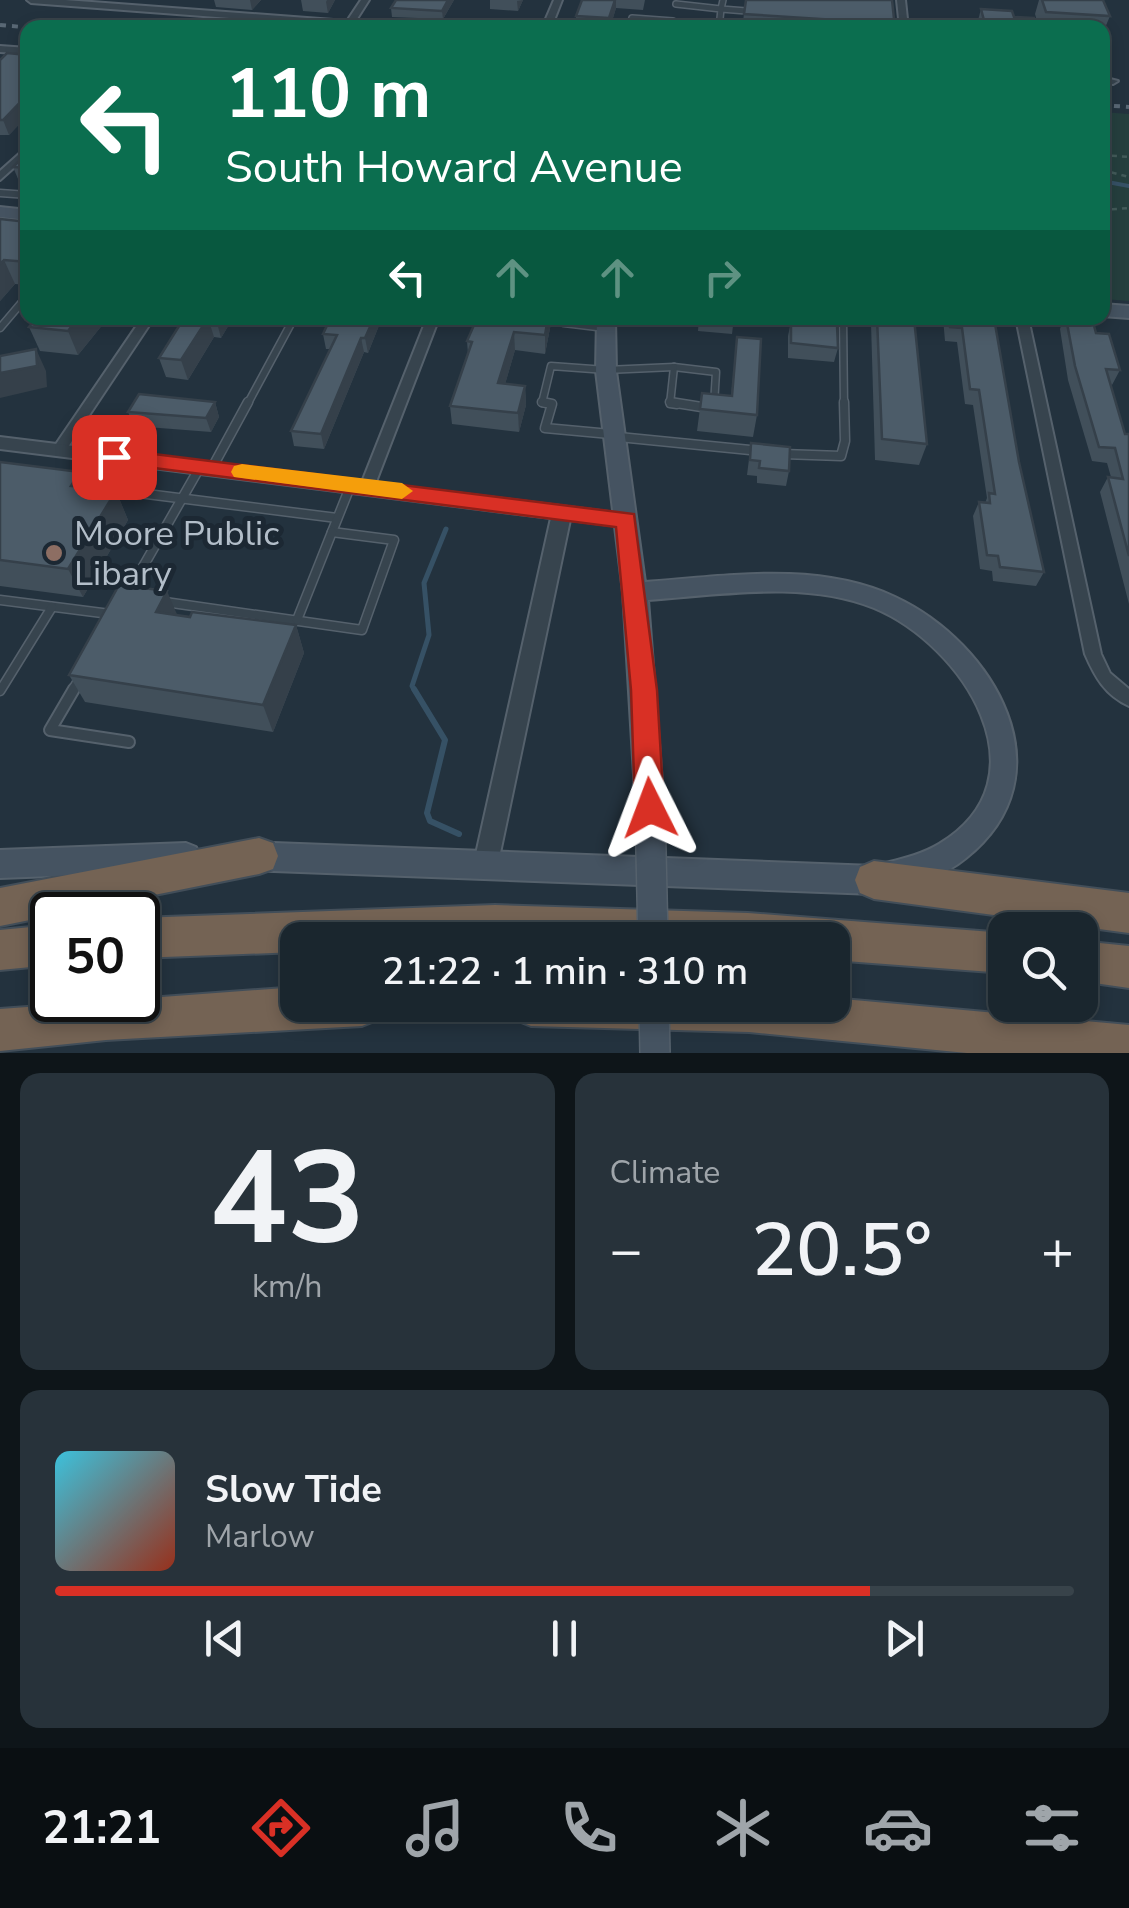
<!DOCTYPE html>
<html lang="en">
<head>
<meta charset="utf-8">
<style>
  :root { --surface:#1a262e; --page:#27323a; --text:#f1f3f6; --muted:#9fa5aa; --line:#38434a; --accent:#d93025 }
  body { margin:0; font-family:"Nunito Sans",sans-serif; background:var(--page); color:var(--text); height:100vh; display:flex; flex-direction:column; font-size:38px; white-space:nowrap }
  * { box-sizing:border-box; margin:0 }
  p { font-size:32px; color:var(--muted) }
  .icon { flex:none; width:55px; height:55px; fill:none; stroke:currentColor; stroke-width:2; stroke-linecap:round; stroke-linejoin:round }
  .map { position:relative; height:1053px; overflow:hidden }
  .panel { display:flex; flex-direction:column; gap:20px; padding:20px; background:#0e1519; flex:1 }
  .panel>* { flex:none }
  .hud { position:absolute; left:20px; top:20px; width:1090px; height:305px; border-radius:20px; box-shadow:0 5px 15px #0003,0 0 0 2px var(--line); background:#0b6e4f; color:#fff; overflow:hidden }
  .tools { position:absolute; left:988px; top:912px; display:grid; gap:20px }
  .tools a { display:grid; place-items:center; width:110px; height:110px; border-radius:20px; background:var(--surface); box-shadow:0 5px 15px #0003,0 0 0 2px var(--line); font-size:50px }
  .speed { position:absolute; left:30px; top:892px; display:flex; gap:20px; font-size:50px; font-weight:700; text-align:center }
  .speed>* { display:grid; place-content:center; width:130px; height:130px; border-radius:50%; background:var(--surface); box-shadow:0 5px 15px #0003,0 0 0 2px var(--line); line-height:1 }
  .speed .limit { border:5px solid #111; border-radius:15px; background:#fff; color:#111 }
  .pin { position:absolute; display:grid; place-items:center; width:85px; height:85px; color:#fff; margin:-42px; border-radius:20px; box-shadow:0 5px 15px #0006 }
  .me { position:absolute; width:110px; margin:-55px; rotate:357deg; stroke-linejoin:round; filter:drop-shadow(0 0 8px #0008) }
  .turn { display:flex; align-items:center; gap:35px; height:210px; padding:0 40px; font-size:45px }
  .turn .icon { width:130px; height:130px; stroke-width:2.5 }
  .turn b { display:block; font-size:70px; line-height:85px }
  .lanes { display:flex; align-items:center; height:95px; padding:0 40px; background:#0003; justify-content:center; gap:50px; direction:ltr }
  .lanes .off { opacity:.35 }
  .big { font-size:75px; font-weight:600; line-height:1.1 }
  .panel .card { flex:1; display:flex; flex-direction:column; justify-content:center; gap:15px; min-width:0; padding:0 35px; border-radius:20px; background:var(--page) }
  .panel .dial { align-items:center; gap:0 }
  .dial b { font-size:130px; line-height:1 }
  .song { display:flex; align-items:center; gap:30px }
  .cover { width:120px; height:120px; border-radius:15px; background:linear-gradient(135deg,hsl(190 70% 55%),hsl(10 70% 35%)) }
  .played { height:10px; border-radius:5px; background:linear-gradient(90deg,var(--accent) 80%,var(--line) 80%) }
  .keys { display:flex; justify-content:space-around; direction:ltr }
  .heat { display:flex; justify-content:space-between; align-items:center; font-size:55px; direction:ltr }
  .panel .tiles { flex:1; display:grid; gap:20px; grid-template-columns:1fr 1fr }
  .card:last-child { grid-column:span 2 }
  .trip { position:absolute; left:280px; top:922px; width:570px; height:100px; border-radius:20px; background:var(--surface); box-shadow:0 5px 15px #0003,0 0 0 2px var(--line); font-weight:600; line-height:100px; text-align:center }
  .menu { display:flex; height:160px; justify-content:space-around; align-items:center; background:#0a0f12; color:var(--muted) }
  .menu .icon { width:70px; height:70px }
  .menu .selected { color:var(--accent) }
  .menu b { font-size:45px; color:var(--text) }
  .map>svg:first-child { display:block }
  .green { fill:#253f3e }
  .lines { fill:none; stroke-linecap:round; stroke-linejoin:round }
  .stream-far2 { stroke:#365165; stroke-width:4 }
  .stream-far1 { stroke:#365165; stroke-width:5 }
  .stream { stroke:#365165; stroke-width:6 }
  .service-far3-casing { stroke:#55616c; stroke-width:8 }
  .service-far2-casing { stroke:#55616c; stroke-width:9 }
  .service-far1-casing { stroke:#55616c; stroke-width:11 }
  .service-casing { stroke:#55616c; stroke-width:14 }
  .minor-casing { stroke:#55616c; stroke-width:4 }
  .tertiary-casing { stroke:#55616c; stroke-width:4 }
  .secondary-casing { stroke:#55616c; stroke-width:4 }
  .motorway-casing { stroke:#424e59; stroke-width:4 }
  .path { stroke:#435b5a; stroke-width:2.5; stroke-dasharray:5 5; stroke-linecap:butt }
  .service-far3 { stroke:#37444e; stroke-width:5 }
  .service-far2 { stroke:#37444e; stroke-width:6 }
  .service-far1 { stroke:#37444e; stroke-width:8 }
  .service { stroke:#37444e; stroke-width:10 }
  .minor { fill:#37444e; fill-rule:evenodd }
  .tertiary { fill:#37444e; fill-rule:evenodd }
  .secondary { fill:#455361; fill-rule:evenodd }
  .motorway { fill:#746354; fill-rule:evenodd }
  .rail { stroke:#596875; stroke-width:4; stroke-dasharray:6 6; stroke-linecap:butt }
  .secondary-bridge-casing { stroke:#55616c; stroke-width:32; stroke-linecap:butt }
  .secondary-bridge { stroke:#455361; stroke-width:29 }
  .wall { fill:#414f5a }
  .shaded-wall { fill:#35404a }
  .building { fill:#4c5c69; stroke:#35404a; stroke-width:2.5 }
  .route { fill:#d93025; stroke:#8d1f18; stroke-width:2.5 }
  .slow { fill:#f59e0b }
  .education-dot { fill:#8d6e63; stroke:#1c2833; stroke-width:4 }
  .labels { text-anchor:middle; stroke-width:10; stroke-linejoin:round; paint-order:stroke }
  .poi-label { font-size:35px; fill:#b3bec9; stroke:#1c2833; text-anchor:start }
</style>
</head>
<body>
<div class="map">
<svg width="1129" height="1053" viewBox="0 0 1129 1053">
  <rect width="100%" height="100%" fill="#23323e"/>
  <path class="green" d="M1103,112L1129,114V301L1103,299Z"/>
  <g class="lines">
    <path class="stream-far2" d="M1102,181L1129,186"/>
    <path class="stream-far1" d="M415,691L412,686L429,635L424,583L446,529"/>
    <path class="stream" d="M414,689L445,740L427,813L430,821L459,834"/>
    <defs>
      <g id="service-far3">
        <path d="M723,0L721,9L759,12L761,0"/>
        <path d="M676,4L721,9L719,28"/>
        <path d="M629,28L632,18L673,21"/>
      </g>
      <g id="service-far2">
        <path d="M0,193L28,195"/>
        <path d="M563,318L564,323L605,328"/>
        <path d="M843,318L844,405"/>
        <path d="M0,328L28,295"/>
        <path d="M674,367L716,372L714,405"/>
        <path d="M674,367L670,404L677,405"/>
        <path d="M247,405L294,318"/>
        <path d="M552,405L542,403L551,366L606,370L674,367"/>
      </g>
      <g id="service-far1">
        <path d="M542,402L552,404L545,428L610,434"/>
        <path d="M670,402L714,409V402"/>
        <path d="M619,437L760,451"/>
        <path d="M783,454L841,456L845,441L844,402"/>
        <path d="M142,460L123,491L337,518"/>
        <path d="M212,468L248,402"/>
        <path d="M128,593L200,467"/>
        <path d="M0,600L110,614"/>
        <path d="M165,602L362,630L394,540L332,532L350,487"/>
        <path d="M297,620L332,532"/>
        <path d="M0,691L52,607"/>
        <path d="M72,691L79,679"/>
      </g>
      <path id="service" d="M74,689L50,730L129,742"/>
      <g id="minor">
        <path d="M27,0H65L347,21L361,0H369L355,22L408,28L349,27L31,3Z"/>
        <path d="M554,0H562L551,28H542Z"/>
        <path d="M897,0H905L908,28H900Z"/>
        <path d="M0,46L28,48V54L0,52Z"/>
        <path d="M1102,77L1118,81L1113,84L1102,83Z"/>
        <path d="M28,146V155L0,180V171Z"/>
        <path d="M142,318H154L64,453H54L52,450L54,447Z"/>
        <path d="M427,318H439L374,487L372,491H362L360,487Z"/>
        <path d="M1016,318H1028L1101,654L1110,673L1129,689V706C1105,695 1095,677 1085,654Z"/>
      </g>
      <path id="tertiary" d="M0,437L633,515L636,520L626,527L570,520L496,872L487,875L478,872L474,863L551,518L0,449Z"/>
      <g id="secondary">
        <path d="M0,207L28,210V220L0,217Z"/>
        <path d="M1102,304L1129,306V318L1102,316Z"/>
        <path d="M597,318H615L616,371L645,582C726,576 819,561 895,597C994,643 1071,774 966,858C941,879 905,886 874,894L248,870L238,866L234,856L238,846L248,842L874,866C896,860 919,856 939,844C1049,778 963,645 874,608C805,580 720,595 648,600L664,808L660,817L650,821L640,817L636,808L623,592L596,371Z"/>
        <path d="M186,843L196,847L200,857L196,867L186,871L0,878V850Z"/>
      </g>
      <g id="motorway">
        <path d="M259,838L273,843L278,856L273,869L259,874L0,926V888Z"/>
        <path d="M874,861L1129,893V933L874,899L860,893L855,880L860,867Z"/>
        <path d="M495,905L748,913L1005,933V973L832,960V940H298V952L138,958V918Z"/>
        <path d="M52,925V965L0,970V930Z"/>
        <path d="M1080,941L1129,946V988L1080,981Z"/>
        <path d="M298,987V1005H383L377,1020L362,1026L106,1040L0,1051V1009Z"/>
        <path d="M832,998L1129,1025V1053H967L749,1032L531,1026L516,1020L510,1005H832Z"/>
      </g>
    </defs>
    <use href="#service-far3" class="service-far3-casing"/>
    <use href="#service-far2" class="service-far2-casing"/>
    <use href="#service-far1" class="service-far1-casing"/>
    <use href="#service" class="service-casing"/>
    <use href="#minor" class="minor-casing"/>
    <use href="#tertiary" class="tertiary-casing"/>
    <use href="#secondary" class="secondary-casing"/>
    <use href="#motorway" class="motorway-casing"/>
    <g class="path">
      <path d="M1102,155L1129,157"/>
      <path d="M1102,170L1129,177"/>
      <path d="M1102,210L1129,208"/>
    </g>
    <use href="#service-far3" class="service-far3"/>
    <use href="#service-far2" class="service-far2"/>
    <use href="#service-far1" class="service-far1"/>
    <use href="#service" class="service"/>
    <use href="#minor" class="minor"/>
    <use href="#tertiary" class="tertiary"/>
    <use href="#secondary" class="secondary"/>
    <use href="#motorway" class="motorway"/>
    <g class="rail">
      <path d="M0,25L33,28"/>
      <path d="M1102,105L1129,107"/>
    </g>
    <defs>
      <g id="secondary-bridge">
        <path d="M650,808L653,940"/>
        <path d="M654,1005L655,1053"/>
      </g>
    </defs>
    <use href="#secondary-bridge" class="secondary-bridge-casing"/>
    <use href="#secondary-bridge" class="secondary-bridge"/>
  </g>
  <g class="wall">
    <path d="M214,0H261L252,10L216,7Z"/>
    <path d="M301,0H335L328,13L303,11Z"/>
    <path d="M454,0L443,19L392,17L391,8Z"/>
    <path d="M490,0H523L518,11L490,9Z"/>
    <path d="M582,0H645L643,10L616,8L610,28H576V16Z"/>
    <path d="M746,0L895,28H742Z"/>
    <path d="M1039,0H1103L1110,16L1102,35V28H1039L1035,14Z"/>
    <path d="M981,9L1014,17L1036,28H976Z"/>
    <path d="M28,55V115L9,135H0V60Z"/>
    <path d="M28,152V187L21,186L13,167Z"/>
    <path d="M0,219L28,222V285L15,284L0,301Z"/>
    <path d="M36,318H108L78,355L40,351L29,327Z"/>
    <path d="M184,318H233L221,338L214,337L188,380L166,377L159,358Z"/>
    <path d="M346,318H382L368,353L364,352L324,449L294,446L291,431L331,349H326L323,334L345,320Z"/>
    <path d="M552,318L545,354L515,350L505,384L525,386L526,405L519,432L452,424L450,406L468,354L467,341Z"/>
    <path d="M699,318H734L732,334L698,331Z"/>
    <path d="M873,318H914L927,444L919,465L875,460L871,323Z"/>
    <path d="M943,318H994L1019,462L1044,572L1036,586L993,581L992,571L980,569L973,516L979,502L985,503L987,498L973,405L965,404L957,342L945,341Z"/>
    <path d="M1064,318H1092L1096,333L1120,370L1112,385L1110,384L1125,434H1129V604L1100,492L1108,477H1111L1107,463L1092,461L1068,380L1060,329Z"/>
    <path d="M791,321L838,348L834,362L788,358V336Z"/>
    <path d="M737,337L757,415L753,437L697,431L702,393L731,396Z"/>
    <path d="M215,402L219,417L211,432L134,426L128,412Z"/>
    <path d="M751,443L789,471L786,486L757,483V476L747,475Z"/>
    <path d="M0,462L88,488L116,491L128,520L83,597L0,586Z"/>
    <path d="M177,615L296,625L304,653L273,732L85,702L69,675Z"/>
  </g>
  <g class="shaded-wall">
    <path d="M250,0H261L252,10Z"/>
    <path d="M327,0H335L328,13L326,2Z"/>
    <path d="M448,0H454L443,19L442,11Z"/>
    <path d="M523,0L518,11L517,1Z"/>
    <path d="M615,0H616V8L610,28H609V18Z"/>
    <path d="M28,94V115L9,135L3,120Z"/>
    <path d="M4,260L15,284L0,301V264Z"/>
    <path d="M78,318H108L78,355L68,331Z"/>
    <path d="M208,318L214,337L188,380L181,360Z"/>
    <path d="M216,318H233L221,338L216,319Z"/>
    <path d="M374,318H382L368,353L365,338Z"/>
    <path d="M548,318H552L545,354V335Z"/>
    <path d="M514,332L515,350L500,402L498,383Z"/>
    <path d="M361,338L364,352L324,449L321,434Z"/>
    <path d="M36,349L46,371L47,387L0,398V373Z"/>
    <path d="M525,386L526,405L519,432L518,413Z"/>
    <path d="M215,402L219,417L211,432L206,418Z"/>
    <path d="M80,472L94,500L71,486Z"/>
    <path d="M116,491L128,520L83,597L68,569Z"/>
    <path d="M167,591L179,619L156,612Z"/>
    <path d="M296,625L304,653L273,732L263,705Z"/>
  </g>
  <g class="building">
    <path d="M396,0H448L442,11L391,8Z"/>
    <path d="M582,0H615L609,18L576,16Z"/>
    <path d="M746,0H892L895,28H836L835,20L744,14Z"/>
    <path d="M1042,0H1103L1110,16L1046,12Z"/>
    <path d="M981,9L1012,11L1014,17L1034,18L1036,28H986Z"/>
    <path d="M7,53L28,55V94L3,120H0V60Z"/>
    <path d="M28,152V168L13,167Z"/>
    <path d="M0,219L28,222V262L4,260L0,264Z"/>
    <path d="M36,318H78L68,331L29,327Z"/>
    <path d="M184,318H216H208L181,360L159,358Z"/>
    <path d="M346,318H374L365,338H361L321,434L291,431L337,335L323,334L330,319L345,320Z"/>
    <path d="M477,318H548L545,335L514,332L498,383L525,386L518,413L450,406L472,342L467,341Z"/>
    <path d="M877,318H914L927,444L882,439Z"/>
    <path d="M948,318H994L1019,462L1044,572L1000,567L998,556L987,555L979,502L990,503L989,493L995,494L979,390L970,389L962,328L950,327Z"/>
    <path d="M1066,318H1092L1096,333L1109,334L1120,370L1106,369L1125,434H1129V556L1108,477L1123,479L1115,448L1099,447L1075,366Z"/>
    <path d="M791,321L837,325L838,348L791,343Z"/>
    <path d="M737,337L761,339L757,415L700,409L702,393L732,396Z"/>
    <path d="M36,349L37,366L0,373V356Z"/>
    <path d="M139,394L215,402L206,418L128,412Z"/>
    <path d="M751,443L790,447L789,471L759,468L760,461L750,460Z"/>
    <path d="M0,462L80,472L71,486L116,491L68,569L0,560Z"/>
    <path d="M119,585L167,591L156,612L190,617L192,612L296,625L263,705L69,675Z"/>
  </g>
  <path class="route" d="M114,449L634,514L657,690L664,808L659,817L650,821L640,817L635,808L631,690L616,527L107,462L104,457Z"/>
  <path class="slow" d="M242,464L402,483L413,491L402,499L234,477L231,472L234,466Z"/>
  <circle class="education-dot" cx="54" cy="553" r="10"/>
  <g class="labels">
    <g class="poi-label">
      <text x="74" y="545">Moore Public<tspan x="74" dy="40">Libary</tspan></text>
    </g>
  </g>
</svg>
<div class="tools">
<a><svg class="icon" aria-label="search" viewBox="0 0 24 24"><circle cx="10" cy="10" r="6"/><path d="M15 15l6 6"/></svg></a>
</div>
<div class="speed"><div class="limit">50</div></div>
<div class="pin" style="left:114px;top:457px;background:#d93025"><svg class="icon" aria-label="arrive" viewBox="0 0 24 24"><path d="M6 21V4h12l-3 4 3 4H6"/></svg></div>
<svg class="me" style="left:650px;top:808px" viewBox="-20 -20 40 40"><path d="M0-17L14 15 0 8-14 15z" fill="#d93025" stroke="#fff" stroke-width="4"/></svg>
<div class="trip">21:22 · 1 min · 310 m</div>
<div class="hud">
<div class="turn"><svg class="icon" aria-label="left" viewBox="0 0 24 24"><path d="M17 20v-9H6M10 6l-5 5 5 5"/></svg><div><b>110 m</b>South Howard Avenue</div></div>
<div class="lanes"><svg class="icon" aria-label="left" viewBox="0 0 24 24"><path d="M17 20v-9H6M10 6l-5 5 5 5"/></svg><svg class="icon off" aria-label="ahead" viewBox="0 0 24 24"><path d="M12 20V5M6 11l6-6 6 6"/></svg><svg class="icon off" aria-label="ahead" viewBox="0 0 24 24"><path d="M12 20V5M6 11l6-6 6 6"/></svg><svg class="icon off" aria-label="right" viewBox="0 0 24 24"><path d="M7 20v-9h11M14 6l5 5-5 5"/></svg></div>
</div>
</div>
<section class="panel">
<div class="tiles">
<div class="card dial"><b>43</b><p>km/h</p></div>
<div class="card"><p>Climate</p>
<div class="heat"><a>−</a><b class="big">20.5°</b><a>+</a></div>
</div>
<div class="card">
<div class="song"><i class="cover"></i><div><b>Slow Tide</b><p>Marlow</p></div></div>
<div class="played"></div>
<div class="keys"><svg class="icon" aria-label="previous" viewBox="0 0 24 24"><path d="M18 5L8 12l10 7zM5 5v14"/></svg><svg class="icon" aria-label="pause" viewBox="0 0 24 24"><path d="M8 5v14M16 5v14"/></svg><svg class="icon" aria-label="next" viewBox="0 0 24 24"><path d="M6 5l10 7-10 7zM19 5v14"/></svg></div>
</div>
</div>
</section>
<nav class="menu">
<b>21:21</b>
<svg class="icon selected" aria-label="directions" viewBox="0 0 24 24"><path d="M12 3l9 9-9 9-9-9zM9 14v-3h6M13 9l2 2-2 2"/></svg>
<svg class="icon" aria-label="music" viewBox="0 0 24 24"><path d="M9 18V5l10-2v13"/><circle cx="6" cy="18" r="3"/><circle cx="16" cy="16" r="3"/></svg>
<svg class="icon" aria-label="phone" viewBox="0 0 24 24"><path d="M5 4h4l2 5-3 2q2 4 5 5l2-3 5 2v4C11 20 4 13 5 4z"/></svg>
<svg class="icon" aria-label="climate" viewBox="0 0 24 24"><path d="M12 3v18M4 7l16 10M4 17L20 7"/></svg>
<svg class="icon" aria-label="car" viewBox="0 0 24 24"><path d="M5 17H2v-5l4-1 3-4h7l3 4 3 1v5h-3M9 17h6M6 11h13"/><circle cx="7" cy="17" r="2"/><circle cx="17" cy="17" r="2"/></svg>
<svg class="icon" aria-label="filters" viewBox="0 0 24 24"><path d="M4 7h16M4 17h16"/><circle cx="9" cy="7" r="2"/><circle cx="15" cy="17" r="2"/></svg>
</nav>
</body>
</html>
